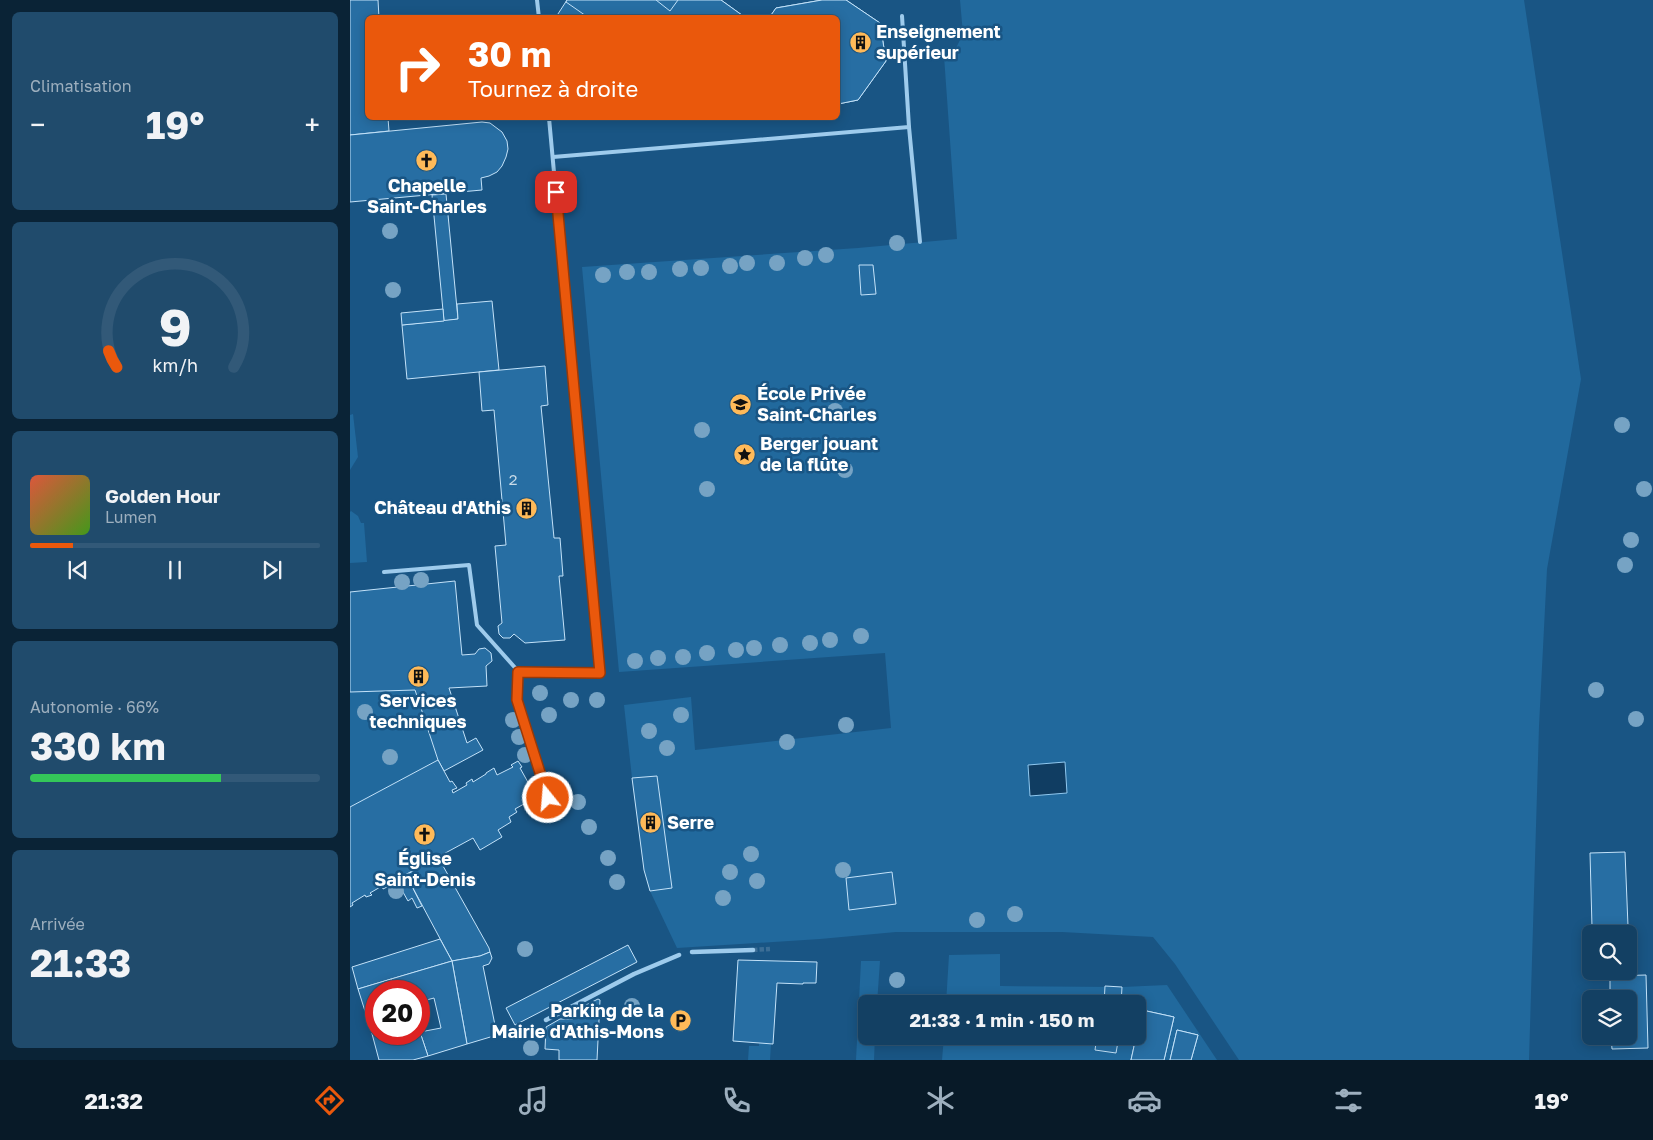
<!DOCTYPE html>
<html lang="fr">
<head>
<meta charset="utf-8">
<style>
  :root { --surface:#134063; --page:#204b6c; --text:#f1f3f6; --muted:#9dafbe; --line:#325978; --accent:#ea580c }
  body { margin:0; font-family:"Golos Text",sans-serif; background:var(--page); color:var(--text); height:100vh; display:flex; flex-direction:column; font-size:19px; white-space:nowrap }
  * { box-sizing:border-box; margin:0 }
  p { font-size:16px; color:var(--muted) }
  .icon { flex:none; width:28px; height:28px; fill:none; stroke:currentColor; stroke-width:2; stroke-linecap:round; stroke-linejoin:round }
  .map { position:relative; flex:1; overflow:hidden }
  .details { display:flex; flex-direction:column; gap:12px; padding:12px; background:#0a2336; width:350px }
  .details>* { flex:none }
  .banner { position:absolute; left:15px; top:15px; width:475px; height:105px; border-radius:8px; box-shadow:0 2px 12px #0003,0 0 0 1px var(--line); background:#ea580c; color:#fff; overflow:hidden }
  .buttons { position:absolute; left:1232px; top:925px; display:grid; gap:10px }
  .buttons a { display:grid; place-items:center; width:55px; height:55px; border-radius:8px; background:var(--surface); box-shadow:0 2px 12px #0003,0 0 0 1px var(--line); font-size:25px }
  .speed { position:absolute; left:15px; top:980px; display:flex; gap:10px; font-size:25px; font-weight:700; text-align:center }
  .speed>* { display:grid; place-content:center; width:65px; height:65px; border-radius:50%; background:var(--surface); box-shadow:0 2px 12px #0003,0 0 0 1px var(--line); line-height:1 }
  .speed .limit { border:8px solid #d22; background:#fff; color:#111 }
  .pin { position:absolute; display:grid; place-items:center; width:42px; height:42px; color:#fff; margin:-21px; border-radius:10px; box-shadow:0 2px 8px #0006 }
  .me { position:absolute; width:55px; margin:-28px; rotate:343deg; stroke-linejoin:round; filter:drop-shadow(0 0 4px #0008) }
  .turn { display:flex; align-items:center; gap:18px; height:105px; padding:0 20px; font-size:22px }
  .turn .icon { width:65px; height:65px; stroke-width:2.5 }
  .turn b { display:block; font-size:35px; line-height:42px }
  .big { font-size:38px; font-weight:700; line-height:1.1 }
  .details .tile { flex:1; display:flex; flex-direction:column; justify-content:center; gap:8px; min-width:0; padding:0 18px; border-radius:8px; background:var(--page) }
  .details .dial { align-items:center; gap:0 }
  .dial svg { height:130px; overflow:visible; fill:none; stroke:var(--line); stroke-width:7; stroke-linecap:round; text-anchor:middle }
  .dial text { fill:var(--text); stroke:none }
  .song { display:flex; align-items:center; gap:15px }
  .cover { width:60px; height:60px; border-radius:8px; background:linear-gradient(135deg,hsl(10 70% 55%),hsl(100 70% 35%)) }
  .played { height:5px; border-radius:2px; background:linear-gradient(90deg,var(--accent) 15%,var(--line) 15%) }
  .keys { display:flex; justify-content:space-around; direction:ltr }
  .heat { display:flex; justify-content:space-between; align-items:center; font-size:28px; direction:ltr }
  .charge { height:8px; border-radius:4px; background:linear-gradient(90deg,#34c759 66%,var(--line) 0) }
  .trip { position:absolute; left:508px; top:995px; width:288px; height:50px; border-radius:8px; background:var(--surface); box-shadow:0 2px 12px #0003,0 0 0 1px var(--line); font-weight:700; line-height:50px; text-align:center }
  .tabs { display:flex; height:80px; justify-content:space-around; align-items:center; background:#081a28; color:var(--muted) }
  .tabs .icon { width:35px; height:35px }
  .tabs .current { color:var(--accent) }
  .tabs b { font-size:22px; color:var(--text) }
  main { display:flex; flex:1; min-height:0 }
  .map>svg:first-child { display:block }
  .green { fill:#21699d }
  .water { fill:#103d62; stroke:#90c8ef }
  .building { fill:#276ea3; stroke:#c3e2f9 }
  .lines { fill:none; stroke-linecap:round; stroke-linejoin:round }
  .pedestrian-tunnel { stroke:#3c6e96; stroke-width:4.5; stroke-dasharray:4.5 2; stroke-linecap:butt }
  .service { stroke:#9ecbec; stroke-width:4 }
  .pedestrian { stroke:#9ecbec; stroke-width:4.5 }
  .tree { fill:#76a3c4 }
  .route-casing { stroke:#983908; stroke-width:12 }
  .route { stroke:#ea580c; stroke-width:9 }
  .labels { text-anchor:middle; stroke-width:5; stroke-linejoin:round; paint-order:stroke }
  .number-label { font-size:15px; fill:#c9dbe8 }
  .poi-label { font-size:18px; font-weight:bold; fill:#fff; stroke:#195584; text-anchor:start }
</style>
</head>
<body>
<main>
<section class="details">
<div class="tile"><p>Climatisation</p>
<div class="heat"><a>−</a><b class="big">19°</b><a>+</a></div>
</div>
<div class="tile dial"><svg viewBox="0 0 100 80">
<path d="M14 69A42 42 0 1 1 86 69"/>
<path d="M14 69A42 42 0 0 1 9 59" stroke="#ea580c"/>
<text x="50" y="56" font-size="32" font-weight="700">9</text>
<text x="50" y="72" font-size="11">km/h</text>
</svg></div>
<div class="tile">
<div class="song"><i class="cover"></i><div><b>Golden Hour</b><p>Lumen</p></div></div>
<div class="played"></div>
<div class="keys"><svg class="icon" aria-label="previous" viewBox="0 0 24 24"><path d="M18 5L8 12l10 7zM5 5v14"/></svg><svg class="icon" aria-label="pause" viewBox="0 0 24 24"><path d="M8 5v14M16 5v14"/></svg><svg class="icon" aria-label="next" viewBox="0 0 24 24"><path d="M6 5l10 7-10 7zM19 5v14"/></svg></div>
</div>
<div class="tile"><p>Autonomie · 66%</p><b class="big">330 km</b><div class="charge"></div></div>
<div class="tile"><p>Arrivée</p><b class="big">21:33</b></div>
</section>
<div class="map">
<svg width="1303" height="1060" viewBox="0 0 1303 1060">
  <rect width="100%" height="100%" fill="#195584"/>
  <g class="green">
    <path d="M610,0H1174L1231,379L1197,569L1189,726L1179,1060H889L825,964L803,937L712,932H546L470,939L327,948L300,891L294,870L282,778L274,705L341,697L345,750L541,728L535,653L269,672L232,267L508,248L607,239L594,56L605,50L613,34Z"/>
    <path d="M3,414L8,457L0,470V415Z"/>
    <path d="M1,511L8,516L11,523H14L17,562L0,563V512Z"/>
    <path d="M65,690L88,760L0,807V692Z"/>
    <path d="M650,954V986L772,987L817,985L867,1060H592L594,1036H786V1004H596L599,955Z"/>
    <path d="M511,961H530L527,1004H516V1036H525L524,1060H506Z"/>
    <path d="M409,1043L421,1044L420,1060H398L399,1046H409Z"/>
  </g>
  <path class="water" d="M715,762L717,793L680,796L678,765Z"/>
  <g class="building">
    <path d="M0,0H28L29,18H18V118H38L39,131L0,135Z"/>
    <path d="M217,0H371L396,18H207L206,17Z"/>
    <path d="M217,0H306L320,11L328,0H371L396,18H239L216,2Z"/>
    <path d="M472,0H496L530,23L536,61L508,100L488,104V18H419L426,8Z"/>
    <path d="M472,0H496L530,23L536,61L508,100L488,104V18H419L426,8Z"/>
    <path d="M132,122L140,123L152,132L157,141L158,149L156,157L152,166L147,172L139,176L131,178L132,190L0,202V135Z"/>
    <path d="M96,194L108,319L94,321L82,195Z"/>
    <path d="M509,265H523L526,294L511,295Z"/>
    <path d="M142,301L149,370L57,379L52,325L108,319L107,304Z"/>
    <path d="M93,309L94,321L52,325L51,313Z"/>
    <path d="M195,366L198,405L191,406L204,538H210L213,576H209L215,640L175,643L164,634L160,638H153L149,634L148,626L152,623L145,546L156,545L144,410L132,411L129,372Z"/>
    <path d="M105,581L112,655L125,654L129,649L135,648L141,653L142,661L136,666L137,686L99,688L117,743L126,738L133,750L94,771L88,760L65,690L0,692V592Z"/>
    <path d="M88,760L100,782L102,781L107,788L102,790L103,793L117,785L116,783L122,779L123,782L136,774V773L144,768L147,775L163,767L161,765L168,761L172,767L170,768L184,793L186,792L189,799L183,802L181,800L165,809L167,812L159,817L161,822L148,830L152,837L130,850L123,838L40,883L41,885L33,889L32,886L20,893L22,895L16,897L15,895L2,903L3,905L0,907V807Z"/>
    <path d="M307,776L322,888L300,891L294,870L282,778Z"/>
    <path d="M1275,852L1278,926L1242,927L1240,853Z"/>
    <path d="M88,857L139,948L140,952L130,956L102,961L56,875Z"/>
    <path d="M542,872L546,904L499,910L496,878Z"/>
    <path d="M56,875L72,906L67,908L62,898L58,901L49,885L53,883L50,878Z"/>
    <path d="M90,939L102,961L8,989L2,967Z"/>
    <path d="M278,945L287,962L165,1025L156,1008Z"/>
    <path d="M140,952L142,958L139,964L133,966L147,1035L117,1044L102,961L130,956Z"/>
    <path d="M388,960L467,962L466,983H453V984L427,983L423,1044L383,1041Z"/>
    <path d="M102,961L117,1044L78,1056L70,1032L91,1028L84,998L69,1002V991H45L41,979Z"/>
    <path d="M1296,975L1298,1048L1262,1049L1261,1036H1279V999H1260V976Z"/>
    <path d="M41,979L45,991H26V1028L21,1030L8,989Z"/>
    <path d="M755,986L772,987L771,1004H754Z"/>
    <path d="M248,999L250,1000L247,1060H209V1050L195,1049L196,1027L210,1019H223L224,1011Z"/>
    <path d="M792,1010L824,1017L814,1060H781Z"/>
    <path d="M792,1010L824,1017L814,1060H781Z"/>
    <path d="M26,1028V1034H56V1036L69,1034L70,1032L78,1056L63,1060H29L21,1030Z"/>
    <path d="M827,1030L848,1035L841,1060H820Z"/>
    <path d="M827,1030L848,1035L841,1060H820Z"/>
    <path d="M747,1036H769L766,1053L745,1050Z"/>
  </g>
  <g class="lines">
    <path class="pedestrian-tunnel" d="M403,950L420,949"/>
    <g class="service">
      <path d="M187,0L189,18"/>
      <path d="M559,127L570,242"/>
      <path d="M203,157L559,127L552,16"/>
      <path d="M34,572L119,565L127,625L168,671L250,673L199,118"/>
      <path d="M168,671L167,700L198,798"/>
    </g>
    <g class="pedestrian">
      <path d="M342,952L403,950"/>
      <path d="M196,1020L284,974L329,955"/>
    </g>
  </g>
  <g class="tree">
    <circle cx="40" cy="231" r="8"/>
    <circle cx="547" cy="243" r="8"/>
    <circle cx="476" cy="255" r="8"/>
    <circle cx="455" cy="258" r="8"/>
    <circle cx="397" cy="263" r="8"/>
    <circle cx="427" cy="263" r="8"/>
    <circle cx="380" cy="266" r="8"/>
    <circle cx="351" cy="268" r="8"/>
    <circle cx="330" cy="269" r="8"/>
    <circle cx="277" cy="272" r="8"/>
    <circle cx="299" cy="272" r="8"/>
    <circle cx="253" cy="275" r="8"/>
    <circle cx="43" cy="290" r="8"/>
    <circle cx="485" cy="411" r="8"/>
    <circle cx="1272" cy="425" r="8"/>
    <circle cx="352" cy="430" r="8"/>
    <circle cx="495" cy="470" r="8"/>
    <circle cx="357" cy="489" r="8"/>
    <circle cx="1294" cy="489" r="8"/>
    <circle cx="1281" cy="540" r="8"/>
    <circle cx="1275" cy="565" r="8"/>
    <circle cx="71" cy="580" r="8"/>
    <circle cx="52" cy="582" r="8"/>
    <circle cx="511" cy="636" r="8"/>
    <circle cx="480" cy="640" r="8"/>
    <circle cx="460" cy="643" r="8"/>
    <circle cx="430" cy="645" r="8"/>
    <circle cx="404" cy="648" r="8"/>
    <circle cx="386" cy="650" r="8"/>
    <circle cx="357" cy="653" r="8"/>
    <circle cx="333" cy="657" r="8"/>
    <circle cx="308" cy="658" r="8"/>
    <circle cx="285" cy="661" r="8"/>
    <circle cx="1246" cy="690" r="8"/>
    <circle cx="190" cy="693" r="8"/>
    <circle cx="221" cy="700" r="8"/>
    <circle cx="247" cy="700" r="8"/>
    <circle cx="15" cy="712" r="8"/>
    <circle cx="199" cy="715" r="8"/>
    <circle cx="331" cy="715" r="8"/>
    <circle cx="1286" cy="719" r="8"/>
    <circle cx="163" cy="720" r="8"/>
    <circle cx="496" cy="725" r="8"/>
    <circle cx="299" cy="731" r="8"/>
    <circle cx="169" cy="737" r="8"/>
    <circle cx="437" cy="742" r="8"/>
    <circle cx="317" cy="748" r="8"/>
    <circle cx="175" cy="755" r="8"/>
    <circle cx="40" cy="757" r="8"/>
    <circle cx="228" cy="802" r="8"/>
    <circle cx="239" cy="827" r="8"/>
    <circle cx="401" cy="854" r="8"/>
    <circle cx="258" cy="858" r="8"/>
    <circle cx="493" cy="870" r="8"/>
    <circle cx="380" cy="872" r="8"/>
    <circle cx="407" cy="881" r="8"/>
    <circle cx="267" cy="882" r="8"/>
    <circle cx="46" cy="891" r="8"/>
    <circle cx="373" cy="898" r="8"/>
    <circle cx="665" cy="914" r="8"/>
    <circle cx="627" cy="920" r="8"/>
    <circle cx="175" cy="949" r="8"/>
    <circle cx="547" cy="980" r="8"/>
    <circle cx="282" cy="1006" r="8"/>
    <circle cx="181" cy="1048" r="8"/>
  </g>
  <g class="lines">
    <defs>
      <path id="route" d="M198,798L167,700L168,672L250,673L206,192"/>
    </defs>
    <use href="#route" class="route-casing"/>
    <use href="#route" class="route"/>
  </g>
  <defs>
    <symbol id="building-disc" viewBox="-11 -11 22 22"><circle r="9.5" fill="#ffba59" stroke="#195584"/><path d="M-4-6H4V6H1V3H-1V6H-4ZM-2.5-4.3h1.7v1.8h-1.7ZM.8-4.3h1.7v1.8H.8ZM-2.5-1h1.7V.8h-1.7ZM.8-1h1.7V.8H.8Z" fill="#111"/></symbol>
    <symbol id="church-disc" viewBox="-11 -11 22 22"><circle r="9.5" fill="#ffba59" stroke="#195584"/><path d="M-1.2-6h2.4v3.5h3.3v2.4h-3.3V6h-2.4V-.1h-3.3v-2.4h3.3Z" fill="#111"/></symbol>
    <symbol id="school-disc" viewBox="-11 -11 22 22"><circle r="9.5" fill="#ffba59" stroke="#195584"/><path d="M0-5L7-2L0 1L-7-2ZM-4 1L0 2.5L4 1V4Q0 6-4 4Z" fill="#111"/></symbol>
    <symbol id="sight-disc" viewBox="-11 -11 22 22"><circle r="9.5" fill="#ffba59" stroke="#195584"/><path d="M0-6L1.8-2.2L6-1.7L2.9 1.2L3.7 5.4L0 3.3L-3.7 5.4L-2.9 1.2L-6-1.7L-1.8-2.2Z" fill="#111"/></symbol>
    <symbol id="parking-disc" viewBox="-11 -11 22 22"><circle r="9.5" fill="#ffba59" stroke="#195584"/><path d="M-3.5-5.5H1a3.5 3.5 0 0 1 0 7H-1V5.5H-3.5ZM-1-3.4V-.6H.8a1.4 1.4 0 0 0 0-2.8Z" fill="#111"/></symbol>
  </defs>
  <g fill-rule="evenodd">
    <use href="#building-disc" x="498" y="30" width="25" height="25"/>
    <use href="#church-disc" x="64" y="148" width="25" height="25"/>
    <use href="#school-disc" x="378" y="392" width="25" height="25"/>
    <use href="#sight-disc" x="382" y="442" width="25" height="25"/>
    <use href="#building-disc" x="164" y="496" width="25" height="25"/>
    <use href="#building-disc" x="56" y="664" width="25" height="25"/>
    <use href="#building-disc" x="288" y="810" width="25" height="25"/>
    <use href="#church-disc" x="62" y="822" width="25" height="25"/>
    <use href="#parking-disc" x="318" y="1008" width="25" height="25"/>
  </g>
  <g class="labels">
    <g class="number-label">
      <text x="163" y="485">2</text>
    </g>
    <g class="poi-label">
      <text x="526" y="38">Enseignement<tspan x="526" dy="21">supérieur</tspan></text>
      <text x="77" y="192" text-anchor="middle">Chapelle<tspan x="77" dy="21">Saint-Charles</tspan></text>
      <text x="407" y="400">École Privée<tspan x="407" dy="21">Saint-Charles</tspan></text>
      <text x="410" y="450">Berger jouant<tspan x="410" dy="21">de la flûte</tspan></text>
      <text x="161" y="514" text-anchor="end">Château d'Athis</text>
      <text x="68" y="707" text-anchor="middle">Services<tspan x="68" dy="21">techniques</tspan></text>
      <text x="317" y="829">Serre</text>
      <text x="75" y="865" text-anchor="middle">Église<tspan x="75" dy="21">Saint-Denis</tspan></text>
      <text x="314" y="1017" text-anchor="end">Parking de la<tspan x="314" dy="21">Mairie d'Athis-Mons</tspan></text>
    </g>
  </g>
</svg>
<div class="buttons">
<a><svg class="icon" aria-label="search" viewBox="0 0 24 24"><circle cx="10" cy="10" r="6"/><path d="M15 15l6 6"/></svg></a>
<a><svg class="icon" aria-label="layers" viewBox="0 0 24 24"><path d="M12 4l9 5-9 5-9-5zM3 14l9 5 9-5"/></svg></a>
</div>
<div class="speed"><div class="limit">20</div></div>
<div class="pin" style="left:206px;top:192px;background:#d93025"><svg class="icon" aria-label="arrive" viewBox="0 0 24 24"><path d="M6 21V4h12l-3 4 3 4H6"/></svg></div>
<svg class="me" style="left:198px;top:798px" viewBox="-20 -20 40 40"><circle r="17" fill="#ea580c" stroke="#fff" stroke-width="3"/><path d="M0-11L8 9 0 5-8 9z" fill="#fff"/></svg>
<div class="trip">21:33 · 1 min · 150 m</div>
<div class="banner">
<div class="turn"><svg class="icon" aria-label="right" viewBox="0 0 24 24"><path d="M7 20v-9h11M14 6l5 5-5 5"/></svg><div><b>30 m</b>Tournez à droite</div></div>
</div>
</div>
</main>
<nav class="tabs">
<b>21:32</b>
<svg class="icon current" aria-label="directions" viewBox="0 0 24 24"><path d="M12 3l9 9-9 9-9-9zM9 14v-3h6M13 9l2 2-2 2"/></svg>
<svg class="icon" aria-label="music" viewBox="0 0 24 24"><path d="M9 18V5l10-2v13"/><circle cx="6" cy="18" r="3"/><circle cx="16" cy="16" r="3"/></svg>
<svg class="icon" aria-label="phone" viewBox="0 0 24 24"><path d="M5 4h4l2 5-3 2q2 4 5 5l2-3 5 2v4C11 20 4 13 5 4z"/></svg>
<svg class="icon" aria-label="climate" viewBox="0 0 24 24"><path d="M12 3v18M4 7l16 10M4 17L20 7"/></svg>
<svg class="icon" aria-label="car" viewBox="0 0 24 24"><path d="M5 17H2v-5l4-1 3-4h7l3 4 3 1v5h-3M9 17h6M6 11h13"/><circle cx="7" cy="17" r="2"/><circle cx="17" cy="17" r="2"/></svg>
<svg class="icon" aria-label="filters" viewBox="0 0 24 24"><path d="M4 7h16M4 17h16"/><circle cx="9" cy="7" r="2"/><circle cx="15" cy="17" r="2"/></svg>
<b>19°</b>
</nav>
</body>
</html>
